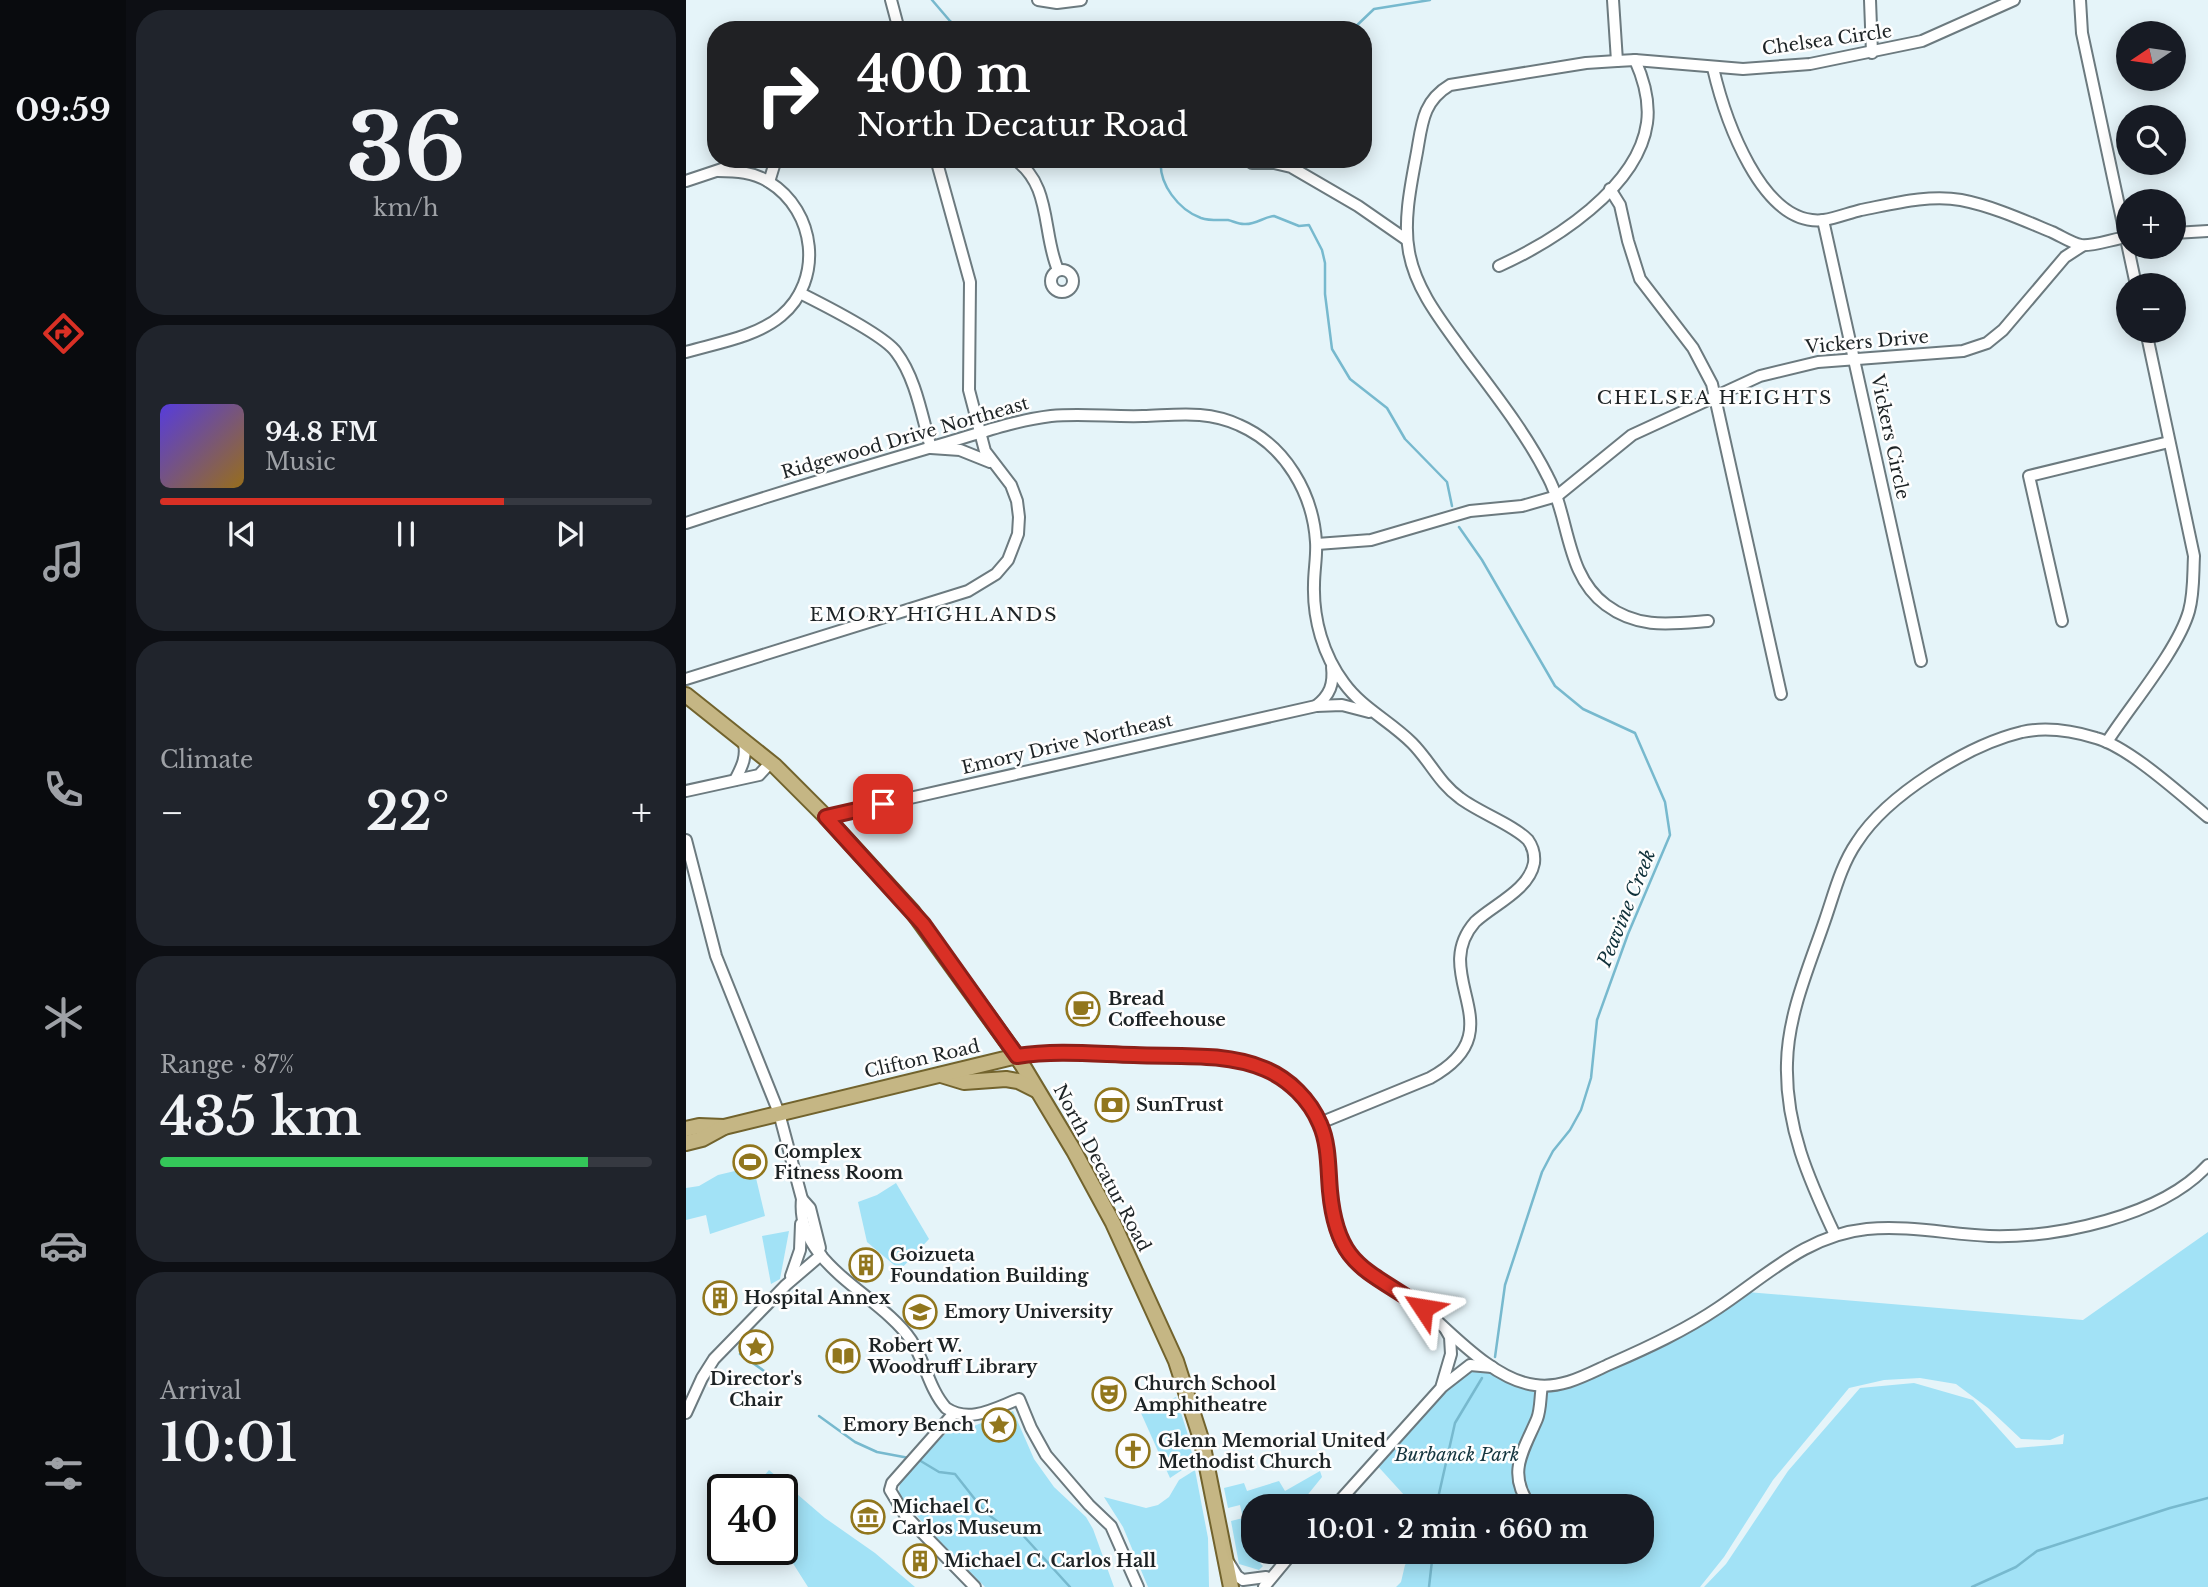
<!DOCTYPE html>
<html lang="en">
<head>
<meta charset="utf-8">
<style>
  :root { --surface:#171b24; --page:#20242c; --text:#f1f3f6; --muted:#9ea1a6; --line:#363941; --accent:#d93025 }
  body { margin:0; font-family:"Libre Baskerville",serif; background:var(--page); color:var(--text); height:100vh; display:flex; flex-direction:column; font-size:26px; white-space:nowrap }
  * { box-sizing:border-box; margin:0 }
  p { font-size:23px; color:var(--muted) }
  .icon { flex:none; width:38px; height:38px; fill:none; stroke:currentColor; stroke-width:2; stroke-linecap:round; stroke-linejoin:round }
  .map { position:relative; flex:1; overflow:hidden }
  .drawer { display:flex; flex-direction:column; gap:10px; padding:10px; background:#0d0f14; width:560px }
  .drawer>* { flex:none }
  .guide { position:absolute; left:21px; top:21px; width:665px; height:147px; border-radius:28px; box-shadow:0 4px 18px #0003; background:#202124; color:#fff; overflow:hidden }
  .needle { width:46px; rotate:257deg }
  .controls { position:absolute; left:1430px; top:21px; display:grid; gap:14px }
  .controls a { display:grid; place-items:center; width:70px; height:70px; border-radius:50%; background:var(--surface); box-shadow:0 4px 18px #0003; font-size:35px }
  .speed { position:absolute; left:21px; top:1474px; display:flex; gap:14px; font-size:35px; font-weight:700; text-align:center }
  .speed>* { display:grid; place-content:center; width:91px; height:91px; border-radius:50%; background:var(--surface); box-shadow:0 4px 18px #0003; line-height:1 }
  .speed .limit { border:4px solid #111; border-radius:10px; background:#fff; color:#111 }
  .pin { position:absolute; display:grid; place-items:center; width:60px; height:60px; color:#fff; margin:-30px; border-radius:14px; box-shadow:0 4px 10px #0006 }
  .me { position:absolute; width:77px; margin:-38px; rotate:303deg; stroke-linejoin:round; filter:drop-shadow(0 0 5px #0008) }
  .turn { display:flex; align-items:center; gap:24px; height:147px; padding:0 35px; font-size:32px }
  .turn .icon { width:91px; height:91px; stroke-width:2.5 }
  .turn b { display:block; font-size:49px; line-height:60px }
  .big { font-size:52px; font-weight:600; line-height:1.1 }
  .drawer .card { flex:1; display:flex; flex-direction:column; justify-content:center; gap:10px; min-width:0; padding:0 24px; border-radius:28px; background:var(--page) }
  .drawer .dial { align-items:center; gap:0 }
  .dial b { font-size:91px; line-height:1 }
  .song { display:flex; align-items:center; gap:21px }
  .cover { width:84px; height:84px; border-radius:10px; background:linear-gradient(135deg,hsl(250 70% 55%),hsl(40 70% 35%)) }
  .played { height:7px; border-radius:4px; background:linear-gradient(90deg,var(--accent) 70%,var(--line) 70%) }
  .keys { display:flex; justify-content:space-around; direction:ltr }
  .heat { display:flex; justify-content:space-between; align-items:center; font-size:38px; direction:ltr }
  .charge { height:10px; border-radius:5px; background:linear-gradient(90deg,#34c759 87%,var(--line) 0) }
  .trip { position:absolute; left:555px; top:1494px; width:413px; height:70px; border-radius:28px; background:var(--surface); box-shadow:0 4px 18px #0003; font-weight:600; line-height:70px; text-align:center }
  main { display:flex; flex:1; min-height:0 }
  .dock { display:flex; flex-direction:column; width:126px; justify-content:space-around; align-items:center; background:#090b0e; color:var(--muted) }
  .dock .icon { width:49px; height:49px }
  .dock .on { color:var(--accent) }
  .dock b { font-size:32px; color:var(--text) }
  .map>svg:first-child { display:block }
  .green { fill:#a2e2f6 }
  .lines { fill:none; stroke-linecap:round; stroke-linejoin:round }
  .stream { stroke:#77b9ce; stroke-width:2.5 }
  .minor-casing { stroke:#6c7a7f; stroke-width:14 }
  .major-casing { stroke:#72632d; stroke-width:18 }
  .minor { stroke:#fff; stroke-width:10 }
  .major { stroke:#c5b684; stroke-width:14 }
  .route-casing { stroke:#8d1f18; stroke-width:18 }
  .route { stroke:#d93025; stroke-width:12 }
  .labels { text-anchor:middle; stroke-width:5; stroke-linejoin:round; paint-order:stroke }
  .street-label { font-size:18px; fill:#1d2325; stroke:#fefefe }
  .poi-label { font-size:18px; font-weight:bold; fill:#1d2325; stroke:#fefefe; text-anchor:start }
  .park-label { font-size:18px; font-style:italic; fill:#14353f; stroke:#fefefe }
  .neighbourhood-label { font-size:19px; letter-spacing:2px; fill:#1d2325; stroke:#fefefe }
  .water-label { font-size:19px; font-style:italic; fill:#0f3039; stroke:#fefefe }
</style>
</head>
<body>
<main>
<nav class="dock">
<b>09:59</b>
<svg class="icon on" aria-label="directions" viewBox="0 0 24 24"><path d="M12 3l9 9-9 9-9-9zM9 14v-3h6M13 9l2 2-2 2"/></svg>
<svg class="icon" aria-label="music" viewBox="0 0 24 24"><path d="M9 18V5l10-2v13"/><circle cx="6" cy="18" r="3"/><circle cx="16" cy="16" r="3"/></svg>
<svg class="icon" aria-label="phone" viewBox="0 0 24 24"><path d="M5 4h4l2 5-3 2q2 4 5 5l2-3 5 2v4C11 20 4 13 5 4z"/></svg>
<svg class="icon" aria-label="climate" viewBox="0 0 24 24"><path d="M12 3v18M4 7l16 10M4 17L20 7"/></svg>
<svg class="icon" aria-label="car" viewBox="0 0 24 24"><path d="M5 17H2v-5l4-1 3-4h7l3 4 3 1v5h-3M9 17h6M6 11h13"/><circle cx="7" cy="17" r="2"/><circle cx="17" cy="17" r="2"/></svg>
<svg class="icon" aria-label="filters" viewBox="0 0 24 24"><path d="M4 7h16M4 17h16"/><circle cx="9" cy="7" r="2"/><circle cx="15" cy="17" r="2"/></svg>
</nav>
<section class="drawer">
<div class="card dial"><b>36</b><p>km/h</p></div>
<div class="card">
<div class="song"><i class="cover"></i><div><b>94.8 FM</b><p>Music</p></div></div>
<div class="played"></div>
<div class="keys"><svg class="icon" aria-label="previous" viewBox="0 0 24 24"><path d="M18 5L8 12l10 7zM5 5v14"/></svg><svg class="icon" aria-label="pause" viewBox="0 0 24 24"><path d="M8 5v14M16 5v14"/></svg><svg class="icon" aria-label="next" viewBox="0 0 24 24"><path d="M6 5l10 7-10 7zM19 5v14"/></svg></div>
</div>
<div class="card"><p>Climate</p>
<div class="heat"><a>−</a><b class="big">22°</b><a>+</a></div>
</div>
<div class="card"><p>Range · 87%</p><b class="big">435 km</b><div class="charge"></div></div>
<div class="card"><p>Arrival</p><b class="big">10:01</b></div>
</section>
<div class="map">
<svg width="1522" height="1587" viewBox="0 0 1522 1587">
  <rect width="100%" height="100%" fill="#e5f4f9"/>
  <g class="green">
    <path d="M70,1166L73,1177L70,1178L79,1216L24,1234L20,1215L0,1220V1188L13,1186L32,1175Z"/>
    <path d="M210,1183L243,1239L214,1270L181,1242L172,1202L191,1195Z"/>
    <path d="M103,1231L94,1279L85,1284L76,1236Z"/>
    <path d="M1522,1232V1587H1018L1040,1564L1102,1471L1174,1388L1228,1383L1287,1400L1330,1448L1377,1444L1378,1434L1364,1440L1335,1439L1302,1408L1270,1384L1234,1378L1198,1380L1163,1388L1087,1480L1038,1557L1014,1587H710L715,1582L719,1565L728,1552H956V1507H729L688,1462L781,1372L791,1367L840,1381L889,1376L974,1344L1061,1292L1397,1320Z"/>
    <path d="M490,1397L501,1432L508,1462L484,1478L455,1413Z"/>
    <path d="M327,1411L348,1459L368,1487L400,1517L407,1529L428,1587H299L244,1531L213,1495L214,1480L261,1432L267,1428L285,1427Z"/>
    <path d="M83,1470L139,1518L189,1553L229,1587H122L101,1554L95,1549L96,1489H67Z"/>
    <path d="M509,1470L522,1538L523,1587H462L437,1527L418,1497L460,1508L472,1505L483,1497L493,1480Z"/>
    <path d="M634,1471L636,1477L615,1503L619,1507H567V1552H584L574,1563L577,1566L573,1570L553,1564L545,1521L557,1518L554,1505L542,1508L538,1488L558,1483L561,1491L593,1481L599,1491Z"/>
  </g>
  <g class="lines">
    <g class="stream">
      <path d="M246,0L264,21L274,30"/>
      <path d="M666,30L688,9L744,0"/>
      <path d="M475,159C472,184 493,210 515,218C524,221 533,220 542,220C547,221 552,224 558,224C570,225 577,217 588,216L613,226L623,225L636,250L639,263V294L646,349L664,379L701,408L719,439L761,482L766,506"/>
      <path d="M773,527L796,560L869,686L897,709L949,733L979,802L984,835L942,934L911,1020L905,1078L895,1110L884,1130L867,1151L856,1172L819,1285L809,1357"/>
      <path d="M54,1354L81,1373"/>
      <path d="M133,1416L169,1442L191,1452L223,1458"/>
      <path d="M233,1460L253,1472L269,1474L299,1512L320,1528L334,1532L384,1587"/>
      <path d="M750,1507L769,1423L796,1378"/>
      <path d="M743,1587L747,1552"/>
      <path d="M1286,1587L1330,1567L1351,1551L1484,1508L1522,1498"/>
    </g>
    <defs>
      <g id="minor">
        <path d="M205,0L213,30"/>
        <path d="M352,0L371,3L395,0"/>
        <path d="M927,0L931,61"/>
        <path d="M1184,0L1186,53"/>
        <path d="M1394,0L1396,33L1450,285"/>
        <path d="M1027,68C1038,115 1075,228 1138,220C1150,218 1163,213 1175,210C1206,204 1243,194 1275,200C1306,206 1337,220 1366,232C1375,236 1385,243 1395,245C1405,247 1430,238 1442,237"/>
        <path d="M328,159C366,184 356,233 372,270"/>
        <path d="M566,163H588L605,167L672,206L721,240"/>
        <path d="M0,181L66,159"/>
        <path d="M83,182L90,159"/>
        <path d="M924,189L934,205L942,241L954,279L1007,348L1026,384L1095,694"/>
        <path d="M1137,220L1235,661"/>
        <path d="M1488,233L1522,231"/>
        <path d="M813,266C868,241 952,188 961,123C964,101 958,80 949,60"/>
        <circle cx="376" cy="281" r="11"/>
        <path d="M114,293C136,304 198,335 210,352C230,378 236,417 245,448L274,450L304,462"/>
        <path d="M0,352C31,343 70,337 95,316C138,280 130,211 83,182C68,172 50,171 32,171"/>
        <path d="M0,523C82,496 164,471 246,447C286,436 324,421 365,416C395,413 426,417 457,416C491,415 521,410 553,425C599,445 627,493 630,542C631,556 628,570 628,585C627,619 637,655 658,683C676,708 704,721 726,743C744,761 753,783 774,798C792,812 828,825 842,840C847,847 849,854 848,863C843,890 807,905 789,922C741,977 832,1030 744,1078L634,1123"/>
        <path d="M631,544L685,540L784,511L836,506L871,496L946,435L1074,376L1132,362L1277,351L1301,343L1317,330L1379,257L1396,246"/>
        <path d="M1022,621C984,624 952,629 920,605C879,575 884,518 862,477C840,433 808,393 779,354C757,323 730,291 723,252C717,221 725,184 731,152C736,123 737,101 764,85L900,63L931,61L949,60L1057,69L1124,64L1236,41L1328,0"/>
        <path d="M1376,621L1343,476L1483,442"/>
        <path d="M0,679L282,591L310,574L322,560L332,534L333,517L331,501L325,485L299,451L283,390L284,282L250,159"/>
        <path d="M630,706C644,695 648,684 646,667"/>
        <path d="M1421,742C1444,706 1492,650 1503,611C1508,593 1507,575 1508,556L1460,331"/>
        <path d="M49,780C56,767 62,755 57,740"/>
        <path d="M0,791L73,775L85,762"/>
        <path d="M140,817L630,706L656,705L683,712"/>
        <path d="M0,840L30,956L93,1113L116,1199C109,1265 194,1294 225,1340C239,1361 243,1389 260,1408C284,1424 309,1408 333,1399L345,1428L360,1455L403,1505L425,1526L452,1587"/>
        <path d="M331,1056C363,1051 393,1054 424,1055C473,1056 536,1050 580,1069C604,1079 624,1101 634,1124C651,1164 635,1212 659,1250C680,1282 722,1293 749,1319C775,1343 813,1381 849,1385C876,1389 900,1375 924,1364C961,1348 998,1331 1032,1308C1080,1276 1121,1235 1181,1229C1222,1225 1262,1234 1303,1236C1370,1238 1475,1217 1522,1165"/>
        <path d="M116,1199L124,1208L134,1248"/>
        <path d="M1149,1235C1123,1180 1099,1126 1101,1063C1102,1014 1123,967 1139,920C1148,894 1155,865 1171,842C1201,795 1282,745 1336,732C1359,727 1387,731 1410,738C1443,747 1494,794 1522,817"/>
        <path d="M105,1276L114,1250L115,1224"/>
        <path d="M757,1386L784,1365L806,1367"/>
        <path d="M0,1413L16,1378L28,1359L100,1285L135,1255"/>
        <path d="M268,1413L206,1483L204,1490L219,1515L289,1587"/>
        <path d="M648,1507L755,1388L765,1354L764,1337L760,1330"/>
        <path d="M845,1507C820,1473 837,1452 851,1419C855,1409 854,1396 856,1386"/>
        <path d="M922,1507L932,1502L939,1507"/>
        <path d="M543,1563L551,1576L557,1580L580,1577"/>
        <path d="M578,1587L607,1552"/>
      </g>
      <g id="major">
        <path d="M0,695L89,766L140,817L226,911L331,1056L388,1151L427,1223L490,1361L516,1442L545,1587"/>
        <path d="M255,1075L278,1082L320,1079L332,1081L350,1090"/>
        <path d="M0,1129L13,1126L38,1127"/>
        <path d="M0,1143L16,1139L38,1127L331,1056L335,1063"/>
      </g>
    </defs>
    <use href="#minor" class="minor-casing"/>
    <use href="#major" class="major-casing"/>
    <use href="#minor" class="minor"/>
    <use href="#major" class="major"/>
  </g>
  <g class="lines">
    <defs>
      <path id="route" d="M197,804L140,817L237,924L331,1056C370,1050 409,1054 448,1055C490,1057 539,1052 579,1069C603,1079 624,1100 634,1124C643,1144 642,1169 644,1191C651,1268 682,1269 737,1308"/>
    </defs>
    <use href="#route" class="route-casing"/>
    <use href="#route" class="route"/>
  </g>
  <defs>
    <symbol id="cafe-ring" viewBox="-11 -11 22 22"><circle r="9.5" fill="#fefefe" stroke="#91761d" stroke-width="1.5"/><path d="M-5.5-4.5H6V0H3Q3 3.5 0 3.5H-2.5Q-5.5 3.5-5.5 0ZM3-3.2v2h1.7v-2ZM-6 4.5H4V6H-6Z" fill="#91761d"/></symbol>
    <symbol id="bank-ring" viewBox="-11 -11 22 22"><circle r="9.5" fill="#fefefe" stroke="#91761d" stroke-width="1.5"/><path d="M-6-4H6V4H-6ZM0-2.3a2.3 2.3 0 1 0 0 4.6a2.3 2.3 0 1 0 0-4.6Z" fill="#91761d"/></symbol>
    <symbol id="stadium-ring" viewBox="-11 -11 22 22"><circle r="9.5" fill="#fefefe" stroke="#91761d" stroke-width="1.5"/><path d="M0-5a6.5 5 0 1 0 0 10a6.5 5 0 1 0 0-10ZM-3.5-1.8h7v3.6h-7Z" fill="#91761d"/></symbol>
    <symbol id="building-ring" viewBox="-11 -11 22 22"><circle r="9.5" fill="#fefefe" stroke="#91761d" stroke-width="1.5"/><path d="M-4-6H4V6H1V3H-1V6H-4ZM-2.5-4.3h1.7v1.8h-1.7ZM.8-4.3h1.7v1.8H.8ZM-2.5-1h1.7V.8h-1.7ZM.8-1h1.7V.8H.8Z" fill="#91761d"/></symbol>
    <symbol id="university-ring" viewBox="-11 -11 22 22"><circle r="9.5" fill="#fefefe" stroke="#91761d" stroke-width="1.5"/><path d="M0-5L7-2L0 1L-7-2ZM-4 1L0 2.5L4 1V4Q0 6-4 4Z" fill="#91761d"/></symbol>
    <symbol id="sight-ring" viewBox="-11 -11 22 22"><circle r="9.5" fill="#fefefe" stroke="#91761d" stroke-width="1.5"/><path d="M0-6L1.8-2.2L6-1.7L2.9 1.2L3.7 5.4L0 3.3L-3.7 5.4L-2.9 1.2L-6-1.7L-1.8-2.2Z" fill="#91761d"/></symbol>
    <symbol id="library-ring" viewBox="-11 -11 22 22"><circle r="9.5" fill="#fefefe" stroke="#91761d" stroke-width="1.5"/><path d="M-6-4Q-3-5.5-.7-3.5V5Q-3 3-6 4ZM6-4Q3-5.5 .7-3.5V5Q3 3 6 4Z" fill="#91761d"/></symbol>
    <symbol id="theatre-ring" viewBox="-11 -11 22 22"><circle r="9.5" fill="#fefefe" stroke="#91761d" stroke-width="1.5"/><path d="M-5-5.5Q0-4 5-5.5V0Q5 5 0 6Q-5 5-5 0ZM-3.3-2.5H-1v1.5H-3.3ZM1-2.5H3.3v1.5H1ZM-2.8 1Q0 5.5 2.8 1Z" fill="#91761d"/></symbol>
    <symbol id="church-ring" viewBox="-11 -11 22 22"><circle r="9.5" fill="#fefefe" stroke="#91761d" stroke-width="1.5"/><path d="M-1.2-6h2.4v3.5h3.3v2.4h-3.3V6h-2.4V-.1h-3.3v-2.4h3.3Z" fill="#91761d"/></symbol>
    <symbol id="museum-ring" viewBox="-11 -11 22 22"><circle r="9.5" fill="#fefefe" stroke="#91761d" stroke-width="1.5"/><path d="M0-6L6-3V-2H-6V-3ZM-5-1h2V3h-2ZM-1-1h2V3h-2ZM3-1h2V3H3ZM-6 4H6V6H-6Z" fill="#91761d"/></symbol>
  </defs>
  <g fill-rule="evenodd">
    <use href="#cafe-ring" x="378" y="990" width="38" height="38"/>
    <use href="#bank-ring" x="407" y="1086" width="38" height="38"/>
    <use href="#stadium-ring" x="45" y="1143" width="38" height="38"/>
    <use href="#building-ring" x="161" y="1246" width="38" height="38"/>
    <use href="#building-ring" x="15" y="1279" width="38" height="38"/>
    <use href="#university-ring" x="215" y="1293" width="38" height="38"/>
    <use href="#sight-ring" x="51" y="1328" width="38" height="38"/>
    <use href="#library-ring" x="138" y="1337" width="38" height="38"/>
    <use href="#theatre-ring" x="404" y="1375" width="38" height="38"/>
    <use href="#sight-ring" x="294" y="1406" width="38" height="38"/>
    <use href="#church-ring" x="428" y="1432" width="38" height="38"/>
    <use href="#museum-ring" x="163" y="1498" width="38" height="38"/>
    <use href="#building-ring" x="215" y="1542" width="38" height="38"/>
  </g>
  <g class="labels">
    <g class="street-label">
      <text transform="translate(1141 40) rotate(-8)" y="6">Chelsea Circle</text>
      <text transform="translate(1181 342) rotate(-5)" y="6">Vickers Drive</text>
      <text transform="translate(1204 437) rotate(78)" y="6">Vickers Circle</text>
      <text transform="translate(219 438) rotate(-16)" y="6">Ridgewood Drive Northeast</text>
      <text transform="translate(381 744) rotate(-13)" y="6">Emory Drive Northeast</text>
      <text transform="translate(236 1059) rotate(-13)" y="6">Clifton Road</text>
      <text transform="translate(416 1168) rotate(62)" y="6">North Decatur Road</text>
    </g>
    <g class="poi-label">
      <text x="422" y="1005">Bread<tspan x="422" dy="21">Coffeehouse</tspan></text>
      <text x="450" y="1111">SunTrust</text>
      <text x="88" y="1158">Complex<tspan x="88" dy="21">Fitness Room</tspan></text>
      <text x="204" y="1261">Goizueta<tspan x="204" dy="21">Foundation Building</tspan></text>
      <text x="58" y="1304">Hospital Annex</text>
      <text x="258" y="1318">Emory University</text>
      <text x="182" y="1352">Robert W.<tspan x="182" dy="21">Woodruff Library</tspan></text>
      <text x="70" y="1385" text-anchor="middle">Director's<tspan x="70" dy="21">Chair</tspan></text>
      <text x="448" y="1390">Church School<tspan x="448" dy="21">Amphitheatre</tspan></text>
      <text x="288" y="1431" text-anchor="end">Emory Bench</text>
      <text x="472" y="1447">Glenn Memorial United<tspan x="472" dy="21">Methodist Church</tspan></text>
      <text x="206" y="1513">Michael C.<tspan x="206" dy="21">Carlos Museum</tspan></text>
      <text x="258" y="1567">Michael C. Carlos Hall</text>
    </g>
    <g class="park-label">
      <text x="771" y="1461">Burbanck Park</text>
    </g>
    <g class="neighbourhood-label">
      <text x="1029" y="404">CHELSEA HEIGHTS</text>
      <text x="248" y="621">EMORY HIGHLANDS</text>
    </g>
    <g class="water-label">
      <text transform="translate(940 908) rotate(-68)" y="7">Peavine Creek</text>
    </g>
  </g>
</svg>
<div class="controls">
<a><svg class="needle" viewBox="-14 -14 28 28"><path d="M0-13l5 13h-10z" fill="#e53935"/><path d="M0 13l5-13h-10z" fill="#9ea1a6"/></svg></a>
<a><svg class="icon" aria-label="search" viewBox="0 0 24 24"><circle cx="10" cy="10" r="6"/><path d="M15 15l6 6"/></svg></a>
<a>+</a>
<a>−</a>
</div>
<div class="speed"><div class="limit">40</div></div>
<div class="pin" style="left:197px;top:804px;background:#d93025"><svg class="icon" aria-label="arrive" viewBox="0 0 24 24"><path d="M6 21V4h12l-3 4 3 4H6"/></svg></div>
<svg class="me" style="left:737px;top:1308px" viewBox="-20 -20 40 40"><path d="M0-17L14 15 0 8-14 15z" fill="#d93025" stroke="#fff" stroke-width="4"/></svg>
<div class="trip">10:01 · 2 min · 660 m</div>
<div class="guide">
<div class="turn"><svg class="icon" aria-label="right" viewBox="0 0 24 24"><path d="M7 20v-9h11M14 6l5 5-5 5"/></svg><div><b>400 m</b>North Decatur Road</div></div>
</div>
</div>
</main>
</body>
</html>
